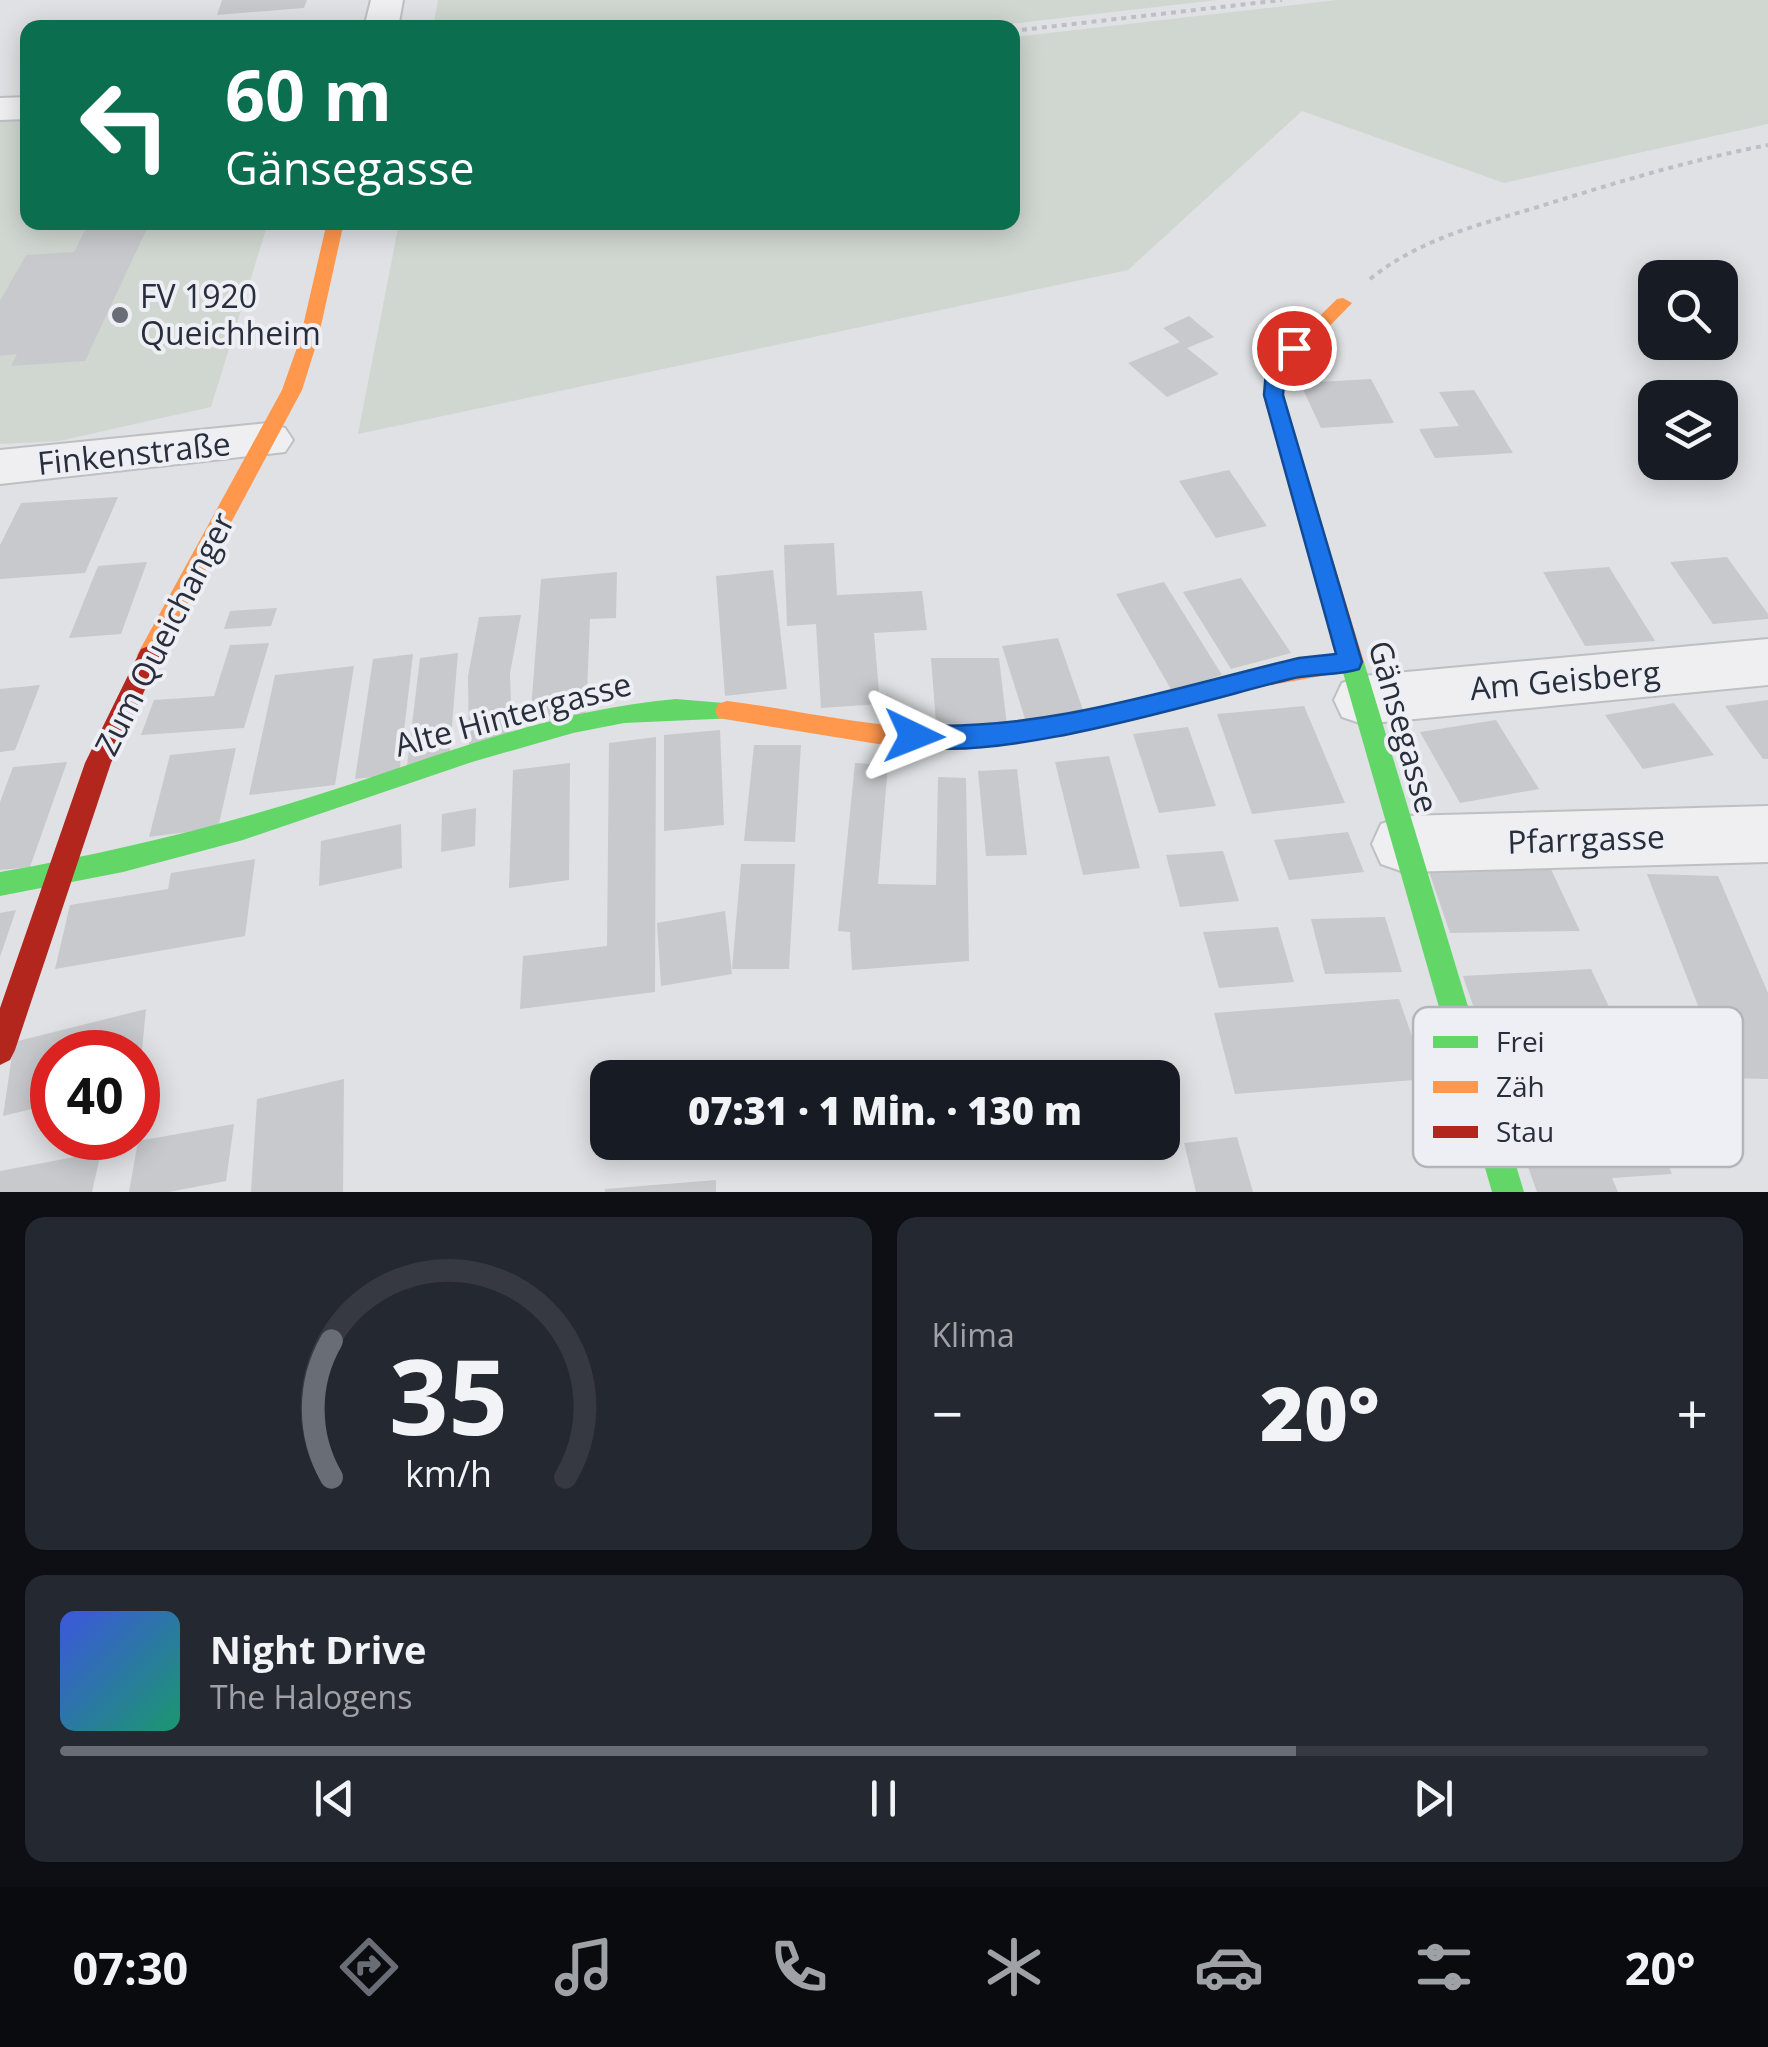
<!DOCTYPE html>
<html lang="de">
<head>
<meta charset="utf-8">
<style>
  :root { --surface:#171b24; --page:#242831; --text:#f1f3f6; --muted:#9ea1a6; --line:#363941; --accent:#686d76 }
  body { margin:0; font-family:"Open Sans",sans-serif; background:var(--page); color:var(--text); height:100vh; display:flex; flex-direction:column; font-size:38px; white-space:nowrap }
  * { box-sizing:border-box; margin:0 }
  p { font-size:32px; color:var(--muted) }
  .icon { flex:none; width:55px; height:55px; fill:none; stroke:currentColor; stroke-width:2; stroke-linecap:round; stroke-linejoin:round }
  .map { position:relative; height:1192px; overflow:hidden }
  .panel { display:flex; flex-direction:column; gap:25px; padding:25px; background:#0d0f14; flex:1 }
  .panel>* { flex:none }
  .banner { position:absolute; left:20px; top:20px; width:1000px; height:210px; border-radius:20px; box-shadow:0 5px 25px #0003; background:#0b6e4f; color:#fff; overflow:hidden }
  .tools { position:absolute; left:1638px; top:260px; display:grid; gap:20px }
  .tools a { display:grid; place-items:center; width:100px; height:100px; border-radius:20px; background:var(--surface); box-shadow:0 5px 25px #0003; font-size:50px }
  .speed { position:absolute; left:30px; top:1030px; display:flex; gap:20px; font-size:50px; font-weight:700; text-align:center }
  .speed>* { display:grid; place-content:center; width:130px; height:130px; border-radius:50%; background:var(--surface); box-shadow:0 5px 25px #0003; line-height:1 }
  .speed .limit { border:15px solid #d22; background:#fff; color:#111 }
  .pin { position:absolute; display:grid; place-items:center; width:85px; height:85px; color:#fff; margin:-42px; border:5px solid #fff; border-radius:50%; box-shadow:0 2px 10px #0007 }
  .me { position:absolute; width:110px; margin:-55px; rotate:92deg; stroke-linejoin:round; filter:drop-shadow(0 0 8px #0008) }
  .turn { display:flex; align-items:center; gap:35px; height:210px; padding:0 40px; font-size:45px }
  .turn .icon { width:130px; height:130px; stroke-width:2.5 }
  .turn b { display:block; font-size:70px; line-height:85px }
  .big { font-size:75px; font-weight:800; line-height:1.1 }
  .panel .card { flex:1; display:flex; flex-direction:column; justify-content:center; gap:15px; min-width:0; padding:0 35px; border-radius:20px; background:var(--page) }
  .panel .dial { align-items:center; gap:0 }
  .dial svg { height:260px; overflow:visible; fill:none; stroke:var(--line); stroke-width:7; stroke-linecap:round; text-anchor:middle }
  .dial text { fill:var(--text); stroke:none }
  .song { display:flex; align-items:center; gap:30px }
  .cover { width:120px; height:120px; border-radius:15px; background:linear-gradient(135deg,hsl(230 70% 55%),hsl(160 70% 35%)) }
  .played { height:10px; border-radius:5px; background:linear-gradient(90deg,var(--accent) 75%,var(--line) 75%) }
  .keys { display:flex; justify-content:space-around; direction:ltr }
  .heat { display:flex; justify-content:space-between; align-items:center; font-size:55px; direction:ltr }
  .panel .tiles { flex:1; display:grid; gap:25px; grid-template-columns:1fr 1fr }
  .card:last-child { grid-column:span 2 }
  .trip { position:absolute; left:590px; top:1060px; width:590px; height:100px; border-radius:20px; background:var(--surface); box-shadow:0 5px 25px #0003; font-weight:800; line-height:100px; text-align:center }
  .menu { display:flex; height:160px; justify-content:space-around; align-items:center; background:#090b0e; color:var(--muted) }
  .menu .icon { width:70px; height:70px }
  .menu .selected { color:var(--accent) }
  .menu b { font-size:45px; color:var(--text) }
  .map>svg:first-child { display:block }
  .green { fill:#d0d7d0 }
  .building { fill:#c8c9cc }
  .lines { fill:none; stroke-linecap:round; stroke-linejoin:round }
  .street-casing { stroke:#bebfc2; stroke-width:4 }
  .path { stroke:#bebfc4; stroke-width:4; stroke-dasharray:5 5; stroke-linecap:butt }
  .street { fill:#efeff1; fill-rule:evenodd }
  .fast { fill:#63d668; fill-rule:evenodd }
  .slow { fill:#ff974d; fill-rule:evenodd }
  .jam { fill:#b3261e; fill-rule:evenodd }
  .route { fill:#1a73e8; stroke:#114b97; stroke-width:2.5 }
  .poi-dot { fill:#686d76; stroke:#edeff4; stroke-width:4 }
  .labels { text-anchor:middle; stroke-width:8; stroke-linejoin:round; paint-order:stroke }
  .poi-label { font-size:32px; fill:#282e3b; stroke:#edeff4; text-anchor:start }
  .street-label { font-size:32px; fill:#282e3b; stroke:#edeff4 }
  .key { fill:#edeff4; stroke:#b2b5bc; stroke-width:2.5 }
  .key-label { font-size:28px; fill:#282e3b }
</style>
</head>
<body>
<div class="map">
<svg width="1768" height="1192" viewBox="0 0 1768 1192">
  <rect width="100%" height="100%" fill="#e0e1e4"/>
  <g class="green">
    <path d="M438,0H1217L976,28L433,27Z"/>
    <path d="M1337,0H1768V124L1504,183L1302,111L1128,270L358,434L399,223L1012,222L1013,37Z"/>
    <path d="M27,120L28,222L268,223L211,407L59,441L0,444V121Z"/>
  </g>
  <g class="building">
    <path d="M222,0H307L304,8L217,15Z"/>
    <path d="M149,224L85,361L11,366L17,354L0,356V301L26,255L74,252L86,228Z"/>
    <path d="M1189,316L1214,337L1187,348L1219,374L1167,397L1128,363L1180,342L1163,328Z"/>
    <path d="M1371,379L1394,423L1321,428L1300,383Z"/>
    <path d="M1474,390L1513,453L1435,458L1419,429L1459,426L1439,392Z"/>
    <path d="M1229,470L1267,526L1216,538L1179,481Z"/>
    <path d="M118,497L85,573L0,579V545L21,503Z"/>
    <path d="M834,543L837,595L922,591L927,630L874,633L880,704L821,708L816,624L787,626L784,545Z"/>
    <path d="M1727,557L1768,614V619L1713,624L1670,562Z"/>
    <path d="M147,562L121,634L69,638L98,566Z"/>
    <path d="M1609,567L1655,641L1585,646L1543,572Z"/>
    <path d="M773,570L787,689L725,696L716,576Z"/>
    <path d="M617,572L616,618L590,619L586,716L530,723L541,579Z"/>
    <path d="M1241,578L1291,653L1231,669L1183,592Z"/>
    <path d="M1164,582L1222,675L1172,691L1116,594Z"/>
    <path d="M277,608L271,626L224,629L230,611Z"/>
    <path d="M521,615L510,673L512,735L469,745L468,676L479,617Z"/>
    <path d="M1058,638L1084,713L1026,722L1002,646Z"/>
    <path d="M269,643L244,728L141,735L154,700L214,696L230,645Z"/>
    <path d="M458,653L449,761L407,766L420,658Z"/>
    <path d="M413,654L399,774L355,779L373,659Z"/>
    <path d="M931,658H999L1007,726L936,723Z"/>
    <path d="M354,666L335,785L249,795L275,675Z"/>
    <path d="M40,685L15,750L0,752V689Z"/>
    <path d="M1768,700V759H1763L1725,706Z"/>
    <path d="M1674,703L1714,755L1643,769L1605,715Z"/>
    <path d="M1304,706L1345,803L1252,814L1217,714Z"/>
    <path d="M1496,720L1539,789L1460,803L1420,732Z"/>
    <path d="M1188,727L1216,806L1159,813L1133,734Z"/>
    <path d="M720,730L724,825L664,831V735Z"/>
    <path d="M656,737L655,992L520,1009L523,956L607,946L609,743Z"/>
    <path d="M754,745H801L795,842L744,841Z"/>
    <path d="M236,748L218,828L149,837L170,755Z"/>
    <path d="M1109,756L1140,868L1083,875L1055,762Z"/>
    <path d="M67,762L30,867L0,870V802L13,767Z"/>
    <path d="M570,763L569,880L509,888L513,770Z"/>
    <path d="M855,763L888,765L878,884L936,885L938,777L966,778L969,961L852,970L850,932L838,931Z"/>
    <path d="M1017,769L1027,855L986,856L978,771Z"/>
    <path d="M476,808L475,846L441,852L442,814Z"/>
    <path d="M401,824L402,868L319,886L321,841Z"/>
    <path d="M1348,832L1364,872L1289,880L1274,840Z"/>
    <path d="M1223,851L1239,901L1180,907L1166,855Z"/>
    <path d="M255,859L245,936L55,969L70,905L168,889L171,873Z"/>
    <path d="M741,864H795L789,969H732Z"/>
    <path d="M1549,865L1580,931L1450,933L1428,869Z"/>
    <path d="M1647,874L1718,876L1768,993V1079L1726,1078Z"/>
    <path d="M16,910L0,957V913Z"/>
    <path d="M725,911L732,974L661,986L657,923Z"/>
    <path d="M1385,917L1402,972L1325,974L1311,919Z"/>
    <path d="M1278,927L1294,982L1219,988L1203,932Z"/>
    <path d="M1591,969L1629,1049L1490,1056L1463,976Z"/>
    <path d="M1399,999L1427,1079L1235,1094L1214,1013Z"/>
    <path d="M146,1009L140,1070L138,1052H52V1104L3,1116L14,1042Z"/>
    <path d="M344,1079L343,1192H251L257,1099Z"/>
    <path d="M1580,1100L1586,1112L1645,1109L1672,1174L1612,1178L1618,1192H1537L1505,1103Z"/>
    <path d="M234,1124L226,1181L169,1192H129L138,1141Z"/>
    <path d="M1237,1137L1253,1192H1196L1184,1143Z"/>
    <path d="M101,1152L92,1192H0V1171Z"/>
    <path d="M716,1180V1192H605V1189Z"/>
  </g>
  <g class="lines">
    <defs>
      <g id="street">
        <path d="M371,0H403L398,28H364Z"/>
        <path d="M28,97V119L0,120V98Z"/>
        <path d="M268,423L285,428L293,440L285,452L0,484V450Z"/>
        <path d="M1768,639V685L1363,724L1342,717L1334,700L1342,683L1363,676Z"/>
        <path d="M1768,806V862L1404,872L1381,864L1372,844L1381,824L1404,816Z"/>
      </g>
    </defs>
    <use href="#street" class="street-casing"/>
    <g class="path">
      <path d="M1012,31L1282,0"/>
      <path d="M1370,279C1420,239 1478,225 1538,207C1614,183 1690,160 1768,145"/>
    </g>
    <use href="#street" class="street"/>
    <g class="fast">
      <path d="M1352,653L1360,655L1364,662L1524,1192H1492L1340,662L1344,655Z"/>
      <path d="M676,699L736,704L739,711L736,718L624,723L573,733L472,762L243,840L123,872L0,896V872C108,853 213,828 317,795C437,757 549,710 676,699Z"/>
    </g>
    <g class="slow">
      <path d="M327,222H344L318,339L302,390L157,661H141L137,655L282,390L300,339Z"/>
      <path d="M1343,298L1352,303L1284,373L1283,395L1364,662L1360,669L1254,688L1065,733L969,747L878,744L718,718L715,711L718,704L727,701C807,711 889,733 970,727C1095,717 1215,673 1338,655L1263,395L1268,367L1337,299Z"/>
    </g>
    <path class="jam" d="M149,646L157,649L161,655L111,763L15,1050L10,1060L0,1065V1008L85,763L141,649Z"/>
  </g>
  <path class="route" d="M1288,343L1304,348L1285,372L1283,395L1362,662L1359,669C1337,676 1313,673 1290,679C1204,700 983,769 905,743L902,736L914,725C1045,732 1173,688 1299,658L1336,654L1264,395L1266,371Z"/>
  <circle class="poi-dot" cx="120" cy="315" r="10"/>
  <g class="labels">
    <g class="poi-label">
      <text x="140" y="308">FV 1920<tspan x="140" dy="37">Queichheim</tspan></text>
    </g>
    <g class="street-label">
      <text transform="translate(134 454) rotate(-6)" y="11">Finkenstraße</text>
      <text transform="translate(165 634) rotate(-63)" y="11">Zum Queichanger</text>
      <text transform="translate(1565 681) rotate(-5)" y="11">Am Geisberg</text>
      <text transform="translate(513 715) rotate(-15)" y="11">Alte Hintergasse</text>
      <text transform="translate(1403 727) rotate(74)" y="11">Gänsegasse</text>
      <text transform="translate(1586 840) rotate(-2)" y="11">Pfarrgasse</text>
    </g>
  </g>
  <rect x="1413" y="1007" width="330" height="160" rx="15" class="key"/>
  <rect x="1433" y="1036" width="45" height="12" fill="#63d668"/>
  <rect x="1433" y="1081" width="45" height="12" fill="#ff974d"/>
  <rect x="1433" y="1126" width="45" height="12" fill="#b3261e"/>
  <g class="key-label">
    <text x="1496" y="1052">Frei</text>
    <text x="1496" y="1097">Zäh</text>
    <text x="1496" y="1142">Stau</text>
  </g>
</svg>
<div class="tools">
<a><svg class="icon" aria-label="search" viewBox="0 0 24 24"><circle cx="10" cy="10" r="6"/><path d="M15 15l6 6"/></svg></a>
<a><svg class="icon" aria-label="layers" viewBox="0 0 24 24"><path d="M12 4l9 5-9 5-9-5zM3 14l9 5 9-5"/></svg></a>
</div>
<div class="speed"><div class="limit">40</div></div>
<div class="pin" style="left:1294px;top:348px;background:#d93025"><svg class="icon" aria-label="arrive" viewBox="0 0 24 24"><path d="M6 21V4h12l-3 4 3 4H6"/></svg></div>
<svg class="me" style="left:914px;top:736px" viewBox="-20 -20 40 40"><path d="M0-17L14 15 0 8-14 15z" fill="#1a73e8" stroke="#fff" stroke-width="4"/></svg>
<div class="trip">07:31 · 1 Min. · 130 m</div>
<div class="banner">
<div class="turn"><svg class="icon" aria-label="left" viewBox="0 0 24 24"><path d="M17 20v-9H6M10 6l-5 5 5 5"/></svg><div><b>60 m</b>Gänsegasse</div></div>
</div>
</div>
<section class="panel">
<div class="tiles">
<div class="card dial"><svg viewBox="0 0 100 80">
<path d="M14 69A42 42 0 1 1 86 69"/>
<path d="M14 69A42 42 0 0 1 14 27" stroke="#686d76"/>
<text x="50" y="56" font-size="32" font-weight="700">35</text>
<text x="50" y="72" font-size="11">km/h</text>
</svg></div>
<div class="card"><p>Klima</p>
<div class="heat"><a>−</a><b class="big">20°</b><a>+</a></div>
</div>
<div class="card">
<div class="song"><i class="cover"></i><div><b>Night Drive</b><p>The Halogens</p></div></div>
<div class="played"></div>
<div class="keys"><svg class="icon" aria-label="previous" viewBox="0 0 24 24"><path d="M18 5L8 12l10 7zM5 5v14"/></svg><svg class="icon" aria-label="pause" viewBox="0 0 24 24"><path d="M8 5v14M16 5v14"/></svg><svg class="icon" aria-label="next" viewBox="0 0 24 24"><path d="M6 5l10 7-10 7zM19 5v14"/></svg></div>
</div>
</div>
</section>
<nav class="menu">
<b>07:30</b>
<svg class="icon selected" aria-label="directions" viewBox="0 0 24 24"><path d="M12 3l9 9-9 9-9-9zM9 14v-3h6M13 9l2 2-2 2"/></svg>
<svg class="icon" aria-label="music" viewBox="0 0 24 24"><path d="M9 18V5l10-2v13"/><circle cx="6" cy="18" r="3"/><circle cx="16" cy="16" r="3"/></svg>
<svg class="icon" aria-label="phone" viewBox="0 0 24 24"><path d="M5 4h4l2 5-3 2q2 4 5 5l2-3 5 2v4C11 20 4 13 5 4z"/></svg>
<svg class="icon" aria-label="climate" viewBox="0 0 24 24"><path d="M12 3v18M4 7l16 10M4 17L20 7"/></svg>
<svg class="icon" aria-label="car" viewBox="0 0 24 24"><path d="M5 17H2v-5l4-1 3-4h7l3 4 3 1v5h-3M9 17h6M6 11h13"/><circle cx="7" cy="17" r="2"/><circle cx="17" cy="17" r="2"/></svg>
<svg class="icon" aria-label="filters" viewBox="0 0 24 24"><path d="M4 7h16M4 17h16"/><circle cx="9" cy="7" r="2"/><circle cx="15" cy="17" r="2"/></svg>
<b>20°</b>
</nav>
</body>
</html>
